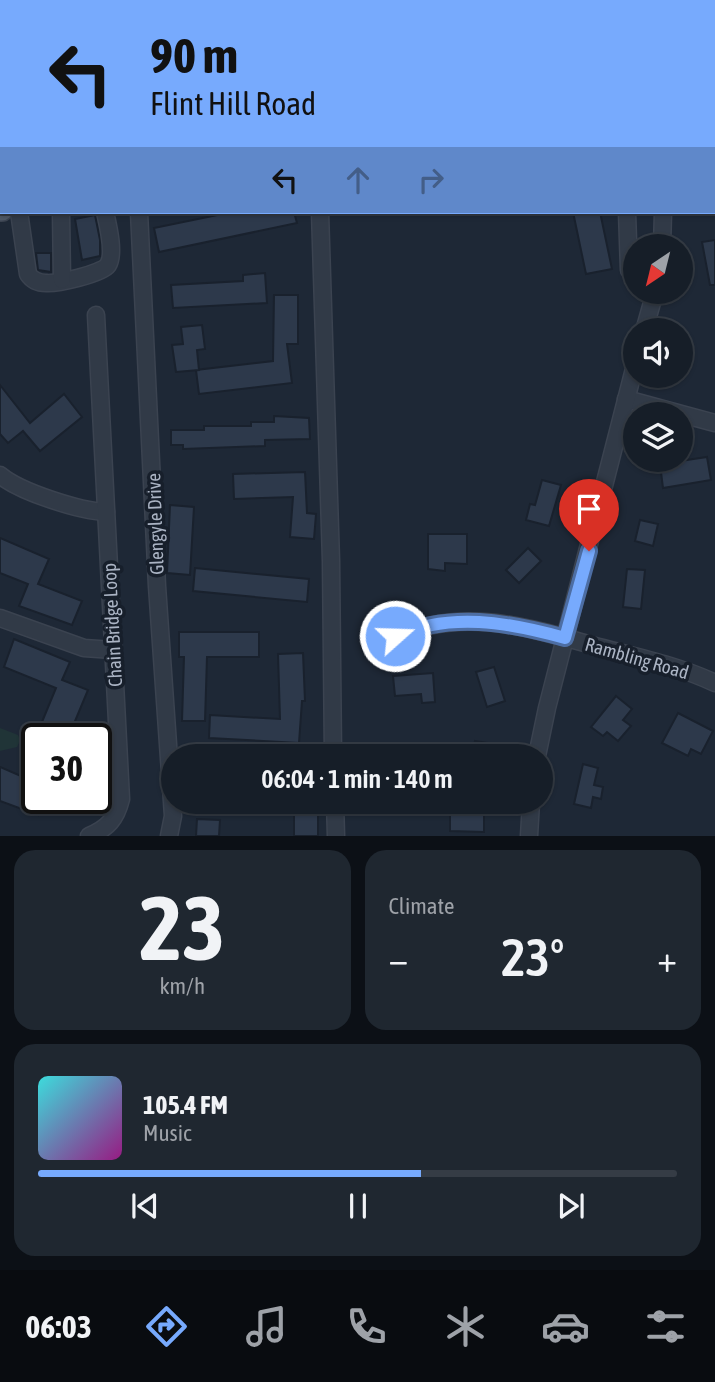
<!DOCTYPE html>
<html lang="en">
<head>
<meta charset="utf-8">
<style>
  :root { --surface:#161e28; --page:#1f2730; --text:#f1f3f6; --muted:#9ea2a8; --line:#353c45; --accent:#77aafd }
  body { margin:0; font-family:"Asap Condensed",sans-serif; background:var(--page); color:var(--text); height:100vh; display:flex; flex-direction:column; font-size:26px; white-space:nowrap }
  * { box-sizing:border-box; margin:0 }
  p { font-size:23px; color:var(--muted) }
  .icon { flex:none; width:38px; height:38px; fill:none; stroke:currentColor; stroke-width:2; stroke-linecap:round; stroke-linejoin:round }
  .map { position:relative; height:836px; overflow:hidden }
  .sheet { display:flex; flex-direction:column; gap:14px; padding:14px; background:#0c1016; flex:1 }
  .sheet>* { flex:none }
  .banner { position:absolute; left:0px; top:0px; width:716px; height:214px; box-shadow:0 2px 5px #0004,0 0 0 2px var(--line); background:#77aafd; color:#111; overflow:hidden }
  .needle { width:46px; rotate:215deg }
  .buttons { position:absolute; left:623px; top:234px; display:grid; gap:14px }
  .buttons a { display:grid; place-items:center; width:70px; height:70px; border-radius:50%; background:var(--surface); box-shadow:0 2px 5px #0004,0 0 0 2px var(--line); font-size:35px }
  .speed { position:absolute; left:21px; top:723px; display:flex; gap:14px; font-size:35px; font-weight:700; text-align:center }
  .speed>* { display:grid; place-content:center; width:91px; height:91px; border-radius:50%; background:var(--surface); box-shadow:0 2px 5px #0004,0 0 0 2px var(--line); line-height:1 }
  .speed .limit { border:4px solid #111; border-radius:10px; background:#fff; color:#111 }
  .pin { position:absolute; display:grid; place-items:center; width:60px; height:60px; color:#fff; margin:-72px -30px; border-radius:50% 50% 50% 0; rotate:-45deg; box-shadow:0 0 7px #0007 }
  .pin .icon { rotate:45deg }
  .me { position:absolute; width:77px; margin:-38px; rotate:70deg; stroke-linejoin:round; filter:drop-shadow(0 0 5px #0008) }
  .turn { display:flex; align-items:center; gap:24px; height:147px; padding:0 35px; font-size:32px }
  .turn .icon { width:91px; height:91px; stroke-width:2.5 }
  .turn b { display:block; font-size:49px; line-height:60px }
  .lanes { display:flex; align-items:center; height:66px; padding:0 35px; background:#0003; justify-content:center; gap:35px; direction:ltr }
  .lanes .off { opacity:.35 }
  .big { font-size:52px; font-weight:600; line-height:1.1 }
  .sheet .card { flex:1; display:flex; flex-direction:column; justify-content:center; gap:10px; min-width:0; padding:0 24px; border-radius:21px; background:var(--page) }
  .sheet .dial { align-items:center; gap:0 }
  .dial b { font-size:91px; line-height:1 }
  .song { display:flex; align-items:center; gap:21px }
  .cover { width:84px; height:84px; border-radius:10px; background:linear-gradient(135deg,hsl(180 70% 55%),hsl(310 70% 35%)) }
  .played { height:7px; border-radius:4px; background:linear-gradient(90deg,var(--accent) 60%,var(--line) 60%) }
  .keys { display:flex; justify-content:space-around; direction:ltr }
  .heat { display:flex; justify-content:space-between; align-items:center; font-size:38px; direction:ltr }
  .sheet .tiles { flex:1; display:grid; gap:14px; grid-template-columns:1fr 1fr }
  .card:last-child { grid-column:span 2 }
  .trip { position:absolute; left:161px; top:744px; width:392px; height:70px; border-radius:35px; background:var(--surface); box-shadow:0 2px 5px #0004,0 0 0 2px var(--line); font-weight:600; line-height:70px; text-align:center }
  .dock { display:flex; height:112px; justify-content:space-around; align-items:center; background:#090c10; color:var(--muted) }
  .dock .icon { width:49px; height:49px }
  .dock .active { color:var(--accent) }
  .dock b { font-size:32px; color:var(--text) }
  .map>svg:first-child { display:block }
  .green { fill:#203437 }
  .building { fill:#2d394b; stroke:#19212d; stroke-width:2 }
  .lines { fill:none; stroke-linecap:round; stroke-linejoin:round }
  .minor-casing { stroke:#3b4350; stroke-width:19 }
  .major-casing { stroke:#3b4350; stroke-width:24 }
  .minor { stroke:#313a47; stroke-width:16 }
  .major { stroke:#4f5967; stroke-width:21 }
  .route-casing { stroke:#4d6ea4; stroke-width:18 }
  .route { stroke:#77aafd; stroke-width:12 }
  .labels { text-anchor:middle; stroke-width:7; stroke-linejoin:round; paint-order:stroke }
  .street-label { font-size:19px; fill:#abb4c4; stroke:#171f2b }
</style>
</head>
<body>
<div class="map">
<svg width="715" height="836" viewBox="0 0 715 836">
  <rect width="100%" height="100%" fill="#1e2836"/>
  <path class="green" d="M0,728L18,735L20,740L17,747L0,751Z"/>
  <g class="building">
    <path d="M232,212H294L297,223L159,252L154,228Z"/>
    <path d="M573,212H600L612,269L586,274Z"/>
    <path d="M95,215L100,240V256L82,260L75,219Z"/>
    <path d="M715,240V285H710L702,242Z"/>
    <path d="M36,253H51V272L38,270Z"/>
    <path d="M265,273L267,303L173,308L171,285L243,281V275Z"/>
    <path d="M274,295H298V344H287L292,383L199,394L196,370L273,361Z"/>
    <path d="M202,325L205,349L197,350L199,370L176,372L172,345L183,344L181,327Z"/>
    <path d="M0,385L30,423L64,394L82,417L40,451L23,431L8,443L0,434Z"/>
    <path d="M274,416L309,418L310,439L265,440V446L183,449V445H171V430H204V426H251V422H274Z"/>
    <path d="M707,457L711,480L663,488L660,464Z"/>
    <path d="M305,472L307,513L316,514L314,539L290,537L293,497L234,499L233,474Z"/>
    <path d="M542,480L561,485L549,526L526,520L530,504L535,505Z"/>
    <path d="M170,505L194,507L190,575L167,573Z"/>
    <path d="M640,520L658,524L653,546L635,541Z"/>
    <path d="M428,534H467V564L445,563V571L428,569Z"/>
    <path d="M0,538L49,559L38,584L82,601L72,625L19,606L28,584L0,573Z"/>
    <path d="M528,548L541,561L519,583L506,570Z"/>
    <path d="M195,568L309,579L307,602L193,591Z"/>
    <path d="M627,569L645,570L641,609L623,607Z"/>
    <path d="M179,632H259V657H207L205,721H182L184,657H179Z"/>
    <path d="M14,639L70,662L62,680L88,690L68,738H47L37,734L56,688L4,667Z"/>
    <path d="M303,653L305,701H302L299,743L209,738L210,715L280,719L278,654Z"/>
    <path d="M494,667L505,701L487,707L476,672Z"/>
    <path d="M433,673L435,702L422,703L421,694L395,696L393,676Z"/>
    <path d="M616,696L632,709L623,720L631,726L618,741L607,732L603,736L591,727Z"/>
    <path d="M678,713L713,731L701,754L691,749L688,756L662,743Z"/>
    <path d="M475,741L494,744L491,756H472Z"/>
    <path d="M583,764L598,768L594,785L603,787L601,799L593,797L591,808L574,804Z"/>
    <path d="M0,767L37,783V798H44L38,815L0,801Z"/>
    <rect x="294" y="802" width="24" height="34"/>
    <path d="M450,803L484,804V832L450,831Z"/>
    <path d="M197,819L220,820L219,836H196Z"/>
  </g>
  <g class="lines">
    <defs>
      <g id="minor">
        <path d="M538,0V2"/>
        <path d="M661,0V2"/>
        <path d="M0,156H2"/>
        <path d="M714,193H715"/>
        <path d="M19,212L28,274C32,280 38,283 46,283C56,284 102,274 108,265C115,254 108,225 105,212"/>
        <path d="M61,212L62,280"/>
        <path d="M139,212L157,586L173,816L169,836"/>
        <path d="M320,212L331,561L333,756"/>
        <path d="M627,212L629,270"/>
        <path d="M662,247L663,212"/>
        <path d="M644,331L655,292"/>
        <path d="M626,399L715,423"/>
        <path d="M0,475C20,492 80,511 106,512"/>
        <path d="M0,618L84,648L113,650"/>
        <path d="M395,637C467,605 531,629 603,648C641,658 679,666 715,683"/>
        <path d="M537,756L547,708L635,365"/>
        <path d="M335,802L336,836"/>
        <path d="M89,836C108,828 116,819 121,799L96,315"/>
        <path d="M529,836L531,802"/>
      </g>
      <g id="major">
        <path d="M714,48H715"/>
        <path d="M714,74H715"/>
        <path d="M0,184L2,183"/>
        <path d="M0,210H2"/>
      </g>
    </defs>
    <use href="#minor" class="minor-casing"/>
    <use href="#major" class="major-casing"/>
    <use href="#minor" class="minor"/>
    <use href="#major" class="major"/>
  </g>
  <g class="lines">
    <defs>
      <path id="route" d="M395,636C451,612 507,622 565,638L589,551"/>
    </defs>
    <use href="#route" class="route-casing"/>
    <use href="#route" class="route"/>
  </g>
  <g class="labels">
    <g class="street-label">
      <text transform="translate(155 524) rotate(-92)" y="7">Glengyle Drive</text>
      <text transform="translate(112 625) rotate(-93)" y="7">Chain Bridge Loop</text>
      <text transform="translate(637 658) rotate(16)" y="7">Rambling Road</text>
    </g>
  </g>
</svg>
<div class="buttons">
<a><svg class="needle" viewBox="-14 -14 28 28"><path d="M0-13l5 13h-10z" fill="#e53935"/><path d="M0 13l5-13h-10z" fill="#9ea2a8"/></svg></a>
<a><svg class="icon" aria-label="sound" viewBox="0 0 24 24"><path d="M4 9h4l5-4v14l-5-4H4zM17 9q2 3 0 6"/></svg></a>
<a><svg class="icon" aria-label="layers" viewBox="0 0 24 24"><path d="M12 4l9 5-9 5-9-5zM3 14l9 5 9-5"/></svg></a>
</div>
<div class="speed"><div class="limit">30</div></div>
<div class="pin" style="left:589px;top:551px;background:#d93025"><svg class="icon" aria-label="arrive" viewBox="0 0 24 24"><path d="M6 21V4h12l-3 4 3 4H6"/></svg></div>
<svg class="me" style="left:395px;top:636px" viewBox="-20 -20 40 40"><circle r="17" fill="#77aafd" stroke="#fff" stroke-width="3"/><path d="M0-11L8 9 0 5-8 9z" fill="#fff"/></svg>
<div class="trip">06:04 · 1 min · 140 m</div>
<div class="banner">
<div class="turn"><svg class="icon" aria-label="left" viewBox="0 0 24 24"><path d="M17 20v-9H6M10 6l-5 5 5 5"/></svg><div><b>90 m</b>Flint Hill Road</div></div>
<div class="lanes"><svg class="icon" aria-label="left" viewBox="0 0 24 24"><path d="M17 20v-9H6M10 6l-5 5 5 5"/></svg><svg class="icon off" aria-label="ahead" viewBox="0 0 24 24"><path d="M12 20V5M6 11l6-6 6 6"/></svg><svg class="icon off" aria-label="right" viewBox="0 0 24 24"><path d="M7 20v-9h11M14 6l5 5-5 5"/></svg></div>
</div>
</div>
<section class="sheet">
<div class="tiles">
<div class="card dial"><b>23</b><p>km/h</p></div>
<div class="card"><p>Climate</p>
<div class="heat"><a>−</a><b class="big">23°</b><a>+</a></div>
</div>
<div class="card">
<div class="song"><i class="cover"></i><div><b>105.4 FM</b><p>Music</p></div></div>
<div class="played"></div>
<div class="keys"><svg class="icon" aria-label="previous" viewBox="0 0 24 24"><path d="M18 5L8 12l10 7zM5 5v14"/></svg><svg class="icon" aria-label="pause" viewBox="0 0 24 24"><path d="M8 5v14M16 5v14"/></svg><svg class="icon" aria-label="next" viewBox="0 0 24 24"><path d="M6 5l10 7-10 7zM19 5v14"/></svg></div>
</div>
</div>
</section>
<nav class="dock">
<b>06:03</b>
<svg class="icon active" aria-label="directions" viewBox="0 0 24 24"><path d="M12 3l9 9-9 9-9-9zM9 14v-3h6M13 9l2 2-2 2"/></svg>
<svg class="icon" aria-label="music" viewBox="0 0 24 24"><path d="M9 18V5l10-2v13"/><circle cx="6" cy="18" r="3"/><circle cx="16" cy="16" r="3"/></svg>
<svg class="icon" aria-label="phone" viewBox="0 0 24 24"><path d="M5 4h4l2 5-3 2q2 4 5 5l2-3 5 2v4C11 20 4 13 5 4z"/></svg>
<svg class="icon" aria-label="climate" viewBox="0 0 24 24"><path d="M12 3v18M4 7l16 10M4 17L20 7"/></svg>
<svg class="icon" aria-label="car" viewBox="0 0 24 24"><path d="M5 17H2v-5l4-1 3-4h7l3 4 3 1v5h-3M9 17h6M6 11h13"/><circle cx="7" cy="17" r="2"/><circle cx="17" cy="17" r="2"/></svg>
<svg class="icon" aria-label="filters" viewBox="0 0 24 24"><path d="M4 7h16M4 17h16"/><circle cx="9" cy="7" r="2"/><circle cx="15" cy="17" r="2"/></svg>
</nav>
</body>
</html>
